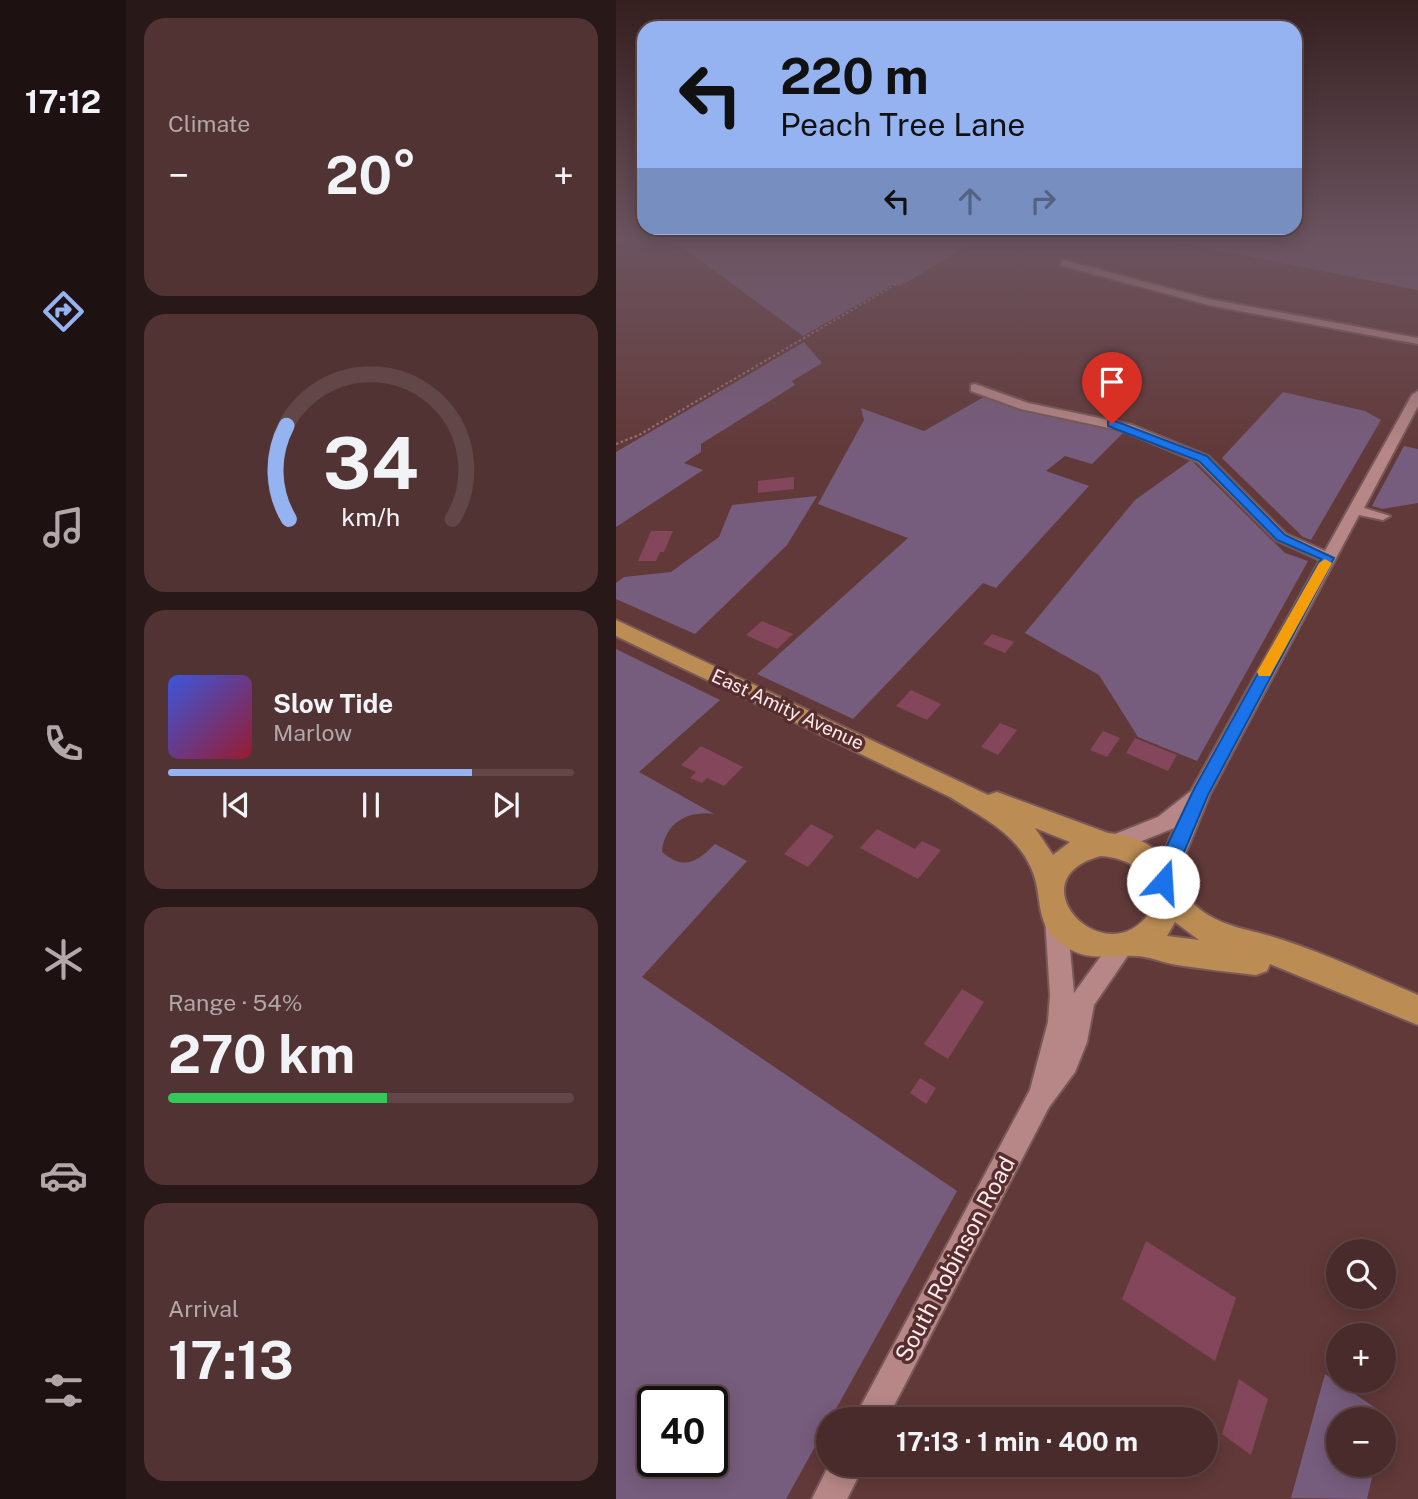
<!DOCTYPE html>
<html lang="en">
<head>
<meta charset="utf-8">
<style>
  :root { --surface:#4a2b2b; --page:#513333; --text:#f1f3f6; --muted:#b2a7a9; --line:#614747; --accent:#95b2f1 }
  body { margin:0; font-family:"Public Sans",sans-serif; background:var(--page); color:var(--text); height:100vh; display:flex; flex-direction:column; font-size:26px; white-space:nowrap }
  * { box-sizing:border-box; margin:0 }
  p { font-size:23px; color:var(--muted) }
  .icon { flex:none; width:38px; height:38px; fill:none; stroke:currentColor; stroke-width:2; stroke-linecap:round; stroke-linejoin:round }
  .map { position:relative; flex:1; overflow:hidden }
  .details { display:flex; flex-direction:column; gap:18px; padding:18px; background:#291818; width:490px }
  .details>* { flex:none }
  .guide { position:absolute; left:21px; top:21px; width:665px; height:214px; border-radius:21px; box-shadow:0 4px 18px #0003,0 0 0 2px var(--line); background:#95b2f1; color:#111; overflow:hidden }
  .buttons { position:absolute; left:710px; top:1239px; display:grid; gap:14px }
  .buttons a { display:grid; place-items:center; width:70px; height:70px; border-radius:50%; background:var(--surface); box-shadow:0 4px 18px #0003,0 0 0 2px var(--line); font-size:35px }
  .speed { position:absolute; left:21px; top:1386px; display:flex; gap:14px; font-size:35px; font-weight:700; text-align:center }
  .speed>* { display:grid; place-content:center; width:91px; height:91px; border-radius:50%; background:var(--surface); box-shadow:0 4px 18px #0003,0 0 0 2px var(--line); line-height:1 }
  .speed .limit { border:4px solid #111; border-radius:10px; background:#fff; color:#111 }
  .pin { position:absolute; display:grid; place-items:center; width:60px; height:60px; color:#fff; margin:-72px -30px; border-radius:50% 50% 50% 0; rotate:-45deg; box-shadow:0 0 7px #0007 }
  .pin .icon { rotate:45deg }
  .me { position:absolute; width:77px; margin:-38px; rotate:19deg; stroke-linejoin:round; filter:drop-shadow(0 0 5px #0008) }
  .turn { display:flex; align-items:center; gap:24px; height:147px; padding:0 28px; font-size:32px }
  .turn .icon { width:91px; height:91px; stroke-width:2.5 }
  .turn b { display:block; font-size:49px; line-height:60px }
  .lanes { display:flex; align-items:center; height:66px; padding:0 28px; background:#0003; justify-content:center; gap:35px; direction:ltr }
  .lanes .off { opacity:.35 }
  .big { font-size:52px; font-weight:700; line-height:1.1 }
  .details .card { flex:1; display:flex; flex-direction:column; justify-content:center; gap:10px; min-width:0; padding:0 24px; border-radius:21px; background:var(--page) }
  .details .dial { align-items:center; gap:0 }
  .dial svg { height:182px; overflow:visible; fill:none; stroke:var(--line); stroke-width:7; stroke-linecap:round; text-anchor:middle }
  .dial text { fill:var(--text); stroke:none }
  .song { display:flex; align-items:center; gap:21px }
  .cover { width:84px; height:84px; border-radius:10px; background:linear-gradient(135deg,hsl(230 70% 55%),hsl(350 70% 35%)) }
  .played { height:7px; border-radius:4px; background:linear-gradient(90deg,var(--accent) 75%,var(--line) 75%) }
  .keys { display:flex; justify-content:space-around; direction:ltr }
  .heat { display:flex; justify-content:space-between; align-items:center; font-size:38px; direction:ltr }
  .charge { height:10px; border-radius:5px; background:linear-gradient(90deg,#34c759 54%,var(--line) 0) }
  .trip { position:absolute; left:200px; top:1407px; width:402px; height:70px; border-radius:35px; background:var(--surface); box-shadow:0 4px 18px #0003,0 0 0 2px var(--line); font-weight:700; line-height:70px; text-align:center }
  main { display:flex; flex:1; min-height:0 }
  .tab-bar { display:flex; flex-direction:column; width:126px; justify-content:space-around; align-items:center; background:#1e1111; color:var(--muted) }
  .tab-bar .icon { width:49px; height:49px }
  .tab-bar .selected { color:var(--accent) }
  .tab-bar b { font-size:32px; color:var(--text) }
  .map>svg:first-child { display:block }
  .green { fill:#775d7d; fill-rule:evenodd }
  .building { fill:#84465a }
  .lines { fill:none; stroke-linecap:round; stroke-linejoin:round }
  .minor-casing { stroke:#795858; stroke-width:4 }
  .major-casing { stroke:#795858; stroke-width:4 }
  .path { stroke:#977474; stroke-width:2; stroke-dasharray:2.5 2.5; stroke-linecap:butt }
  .minor { fill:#b68786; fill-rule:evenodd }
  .major { fill:#bb8c54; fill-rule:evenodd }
  .route { fill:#1a73e8; stroke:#114b97; stroke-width:2 }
  .slow { fill:#f59e0b }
  .labels { text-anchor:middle; stroke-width:7; stroke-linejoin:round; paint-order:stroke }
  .street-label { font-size:19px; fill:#ffeae9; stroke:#562e2f }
  .near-street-label { font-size:23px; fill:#ffeae9; stroke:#562e2f }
</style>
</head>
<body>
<main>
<nav class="tab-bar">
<b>17:12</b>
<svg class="icon selected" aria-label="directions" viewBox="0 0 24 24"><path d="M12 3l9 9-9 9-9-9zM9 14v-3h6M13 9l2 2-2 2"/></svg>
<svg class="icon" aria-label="music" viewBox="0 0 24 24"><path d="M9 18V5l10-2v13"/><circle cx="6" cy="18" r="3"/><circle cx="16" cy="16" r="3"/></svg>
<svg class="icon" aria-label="phone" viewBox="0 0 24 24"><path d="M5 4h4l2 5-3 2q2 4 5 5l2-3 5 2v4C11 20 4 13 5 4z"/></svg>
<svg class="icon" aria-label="climate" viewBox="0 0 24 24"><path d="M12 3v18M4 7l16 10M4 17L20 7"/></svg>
<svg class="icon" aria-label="car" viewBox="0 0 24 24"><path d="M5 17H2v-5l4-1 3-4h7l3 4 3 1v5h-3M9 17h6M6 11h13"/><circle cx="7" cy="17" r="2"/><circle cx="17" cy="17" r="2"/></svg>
<svg class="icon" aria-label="filters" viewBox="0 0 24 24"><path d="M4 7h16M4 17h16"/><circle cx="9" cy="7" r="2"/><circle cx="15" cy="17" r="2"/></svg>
</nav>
<section class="details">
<div class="card"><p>Climate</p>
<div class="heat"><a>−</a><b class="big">20°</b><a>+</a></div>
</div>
<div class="card dial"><svg viewBox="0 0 100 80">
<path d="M14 69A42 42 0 1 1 86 69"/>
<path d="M14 69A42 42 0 0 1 13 28" stroke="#95b2f1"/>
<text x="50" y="56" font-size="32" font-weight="700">34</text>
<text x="50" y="72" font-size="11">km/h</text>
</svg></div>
<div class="card">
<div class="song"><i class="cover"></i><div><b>Slow Tide</b><p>Marlow</p></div></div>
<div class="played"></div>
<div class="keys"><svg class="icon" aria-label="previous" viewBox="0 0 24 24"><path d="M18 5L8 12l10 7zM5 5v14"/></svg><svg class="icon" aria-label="pause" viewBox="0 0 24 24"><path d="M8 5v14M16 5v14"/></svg><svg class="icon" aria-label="next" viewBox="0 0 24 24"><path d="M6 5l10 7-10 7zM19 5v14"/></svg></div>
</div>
<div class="card"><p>Range · 54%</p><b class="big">270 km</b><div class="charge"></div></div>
<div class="card"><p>Arrival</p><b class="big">17:13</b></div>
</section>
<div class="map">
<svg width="802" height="1499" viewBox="0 0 802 1499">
  <rect width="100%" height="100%" fill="#623939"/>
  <g class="green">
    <path d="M58,241H360L284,286L276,285L187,336Z"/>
    <path d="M554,241H797L802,243V290Z"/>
    <path d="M188,342L206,363L176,381L179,385L85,444V452L68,463L87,470L0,527V452Z"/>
    <path d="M667,392L749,411L765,420L695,540L687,537L606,458Z"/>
    <path d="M368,397L392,405L509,431L476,464L449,456L430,471L473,486L380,588L367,583L237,719L141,674L292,538L202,504L248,420L245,408L308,431Z"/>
    <path d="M788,446L802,449V503L766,509L756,506Z"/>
    <path d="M575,460L669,553L692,561L581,761L522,737L483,675L409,633L519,500Z"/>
    <path d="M201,496L171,545L79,634L0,599V583L8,577L55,572L103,537L116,505Z"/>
    <path d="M0,649L104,700L23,772L98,814C71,810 48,824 46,852C68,871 81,862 99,844L131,861L26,977L341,1191L170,1499H0ZM37,1402H96V1461H37Z"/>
    <path d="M709,1374L770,1415L768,1425V1419H723V1465H759L751,1499L675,1498Z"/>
  </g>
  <g class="building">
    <path d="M500,366L516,370L504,382L487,378Z"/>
    <path d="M178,477V489L142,493V481Z"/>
    <path d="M35,531H57L48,552H44L40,561H22Z"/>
    <path d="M146,621L177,634L161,649L130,635Z"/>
    <path d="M376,634L398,642L389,653L367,644Z"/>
    <path d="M295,690L325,704L311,720L280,706Z"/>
    <path d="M384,723L401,730L382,755L365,747Z"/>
    <path d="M487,731L504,738L491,757L474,750Z"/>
    <path d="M519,738L561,755L552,771L510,753Z"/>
    <path d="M85,746L127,767L108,786L91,778L86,783L74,778L80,772L65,765Z"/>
    <path d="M195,824L218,836L192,867L168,854Z"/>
    <path d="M261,829L299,849L306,841L325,850L302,879L244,848Z"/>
    <path d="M346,989L368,1002L332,1059L308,1044Z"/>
    <path d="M304,1078L320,1088L310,1104L294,1093Z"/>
    <path d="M530,1241L620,1298L599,1361L506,1299Z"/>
    <path d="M623,1379L652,1399L635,1455L606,1434Z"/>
  </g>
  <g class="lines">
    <defs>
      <g id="minor">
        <path d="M447,260L593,299L802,338V344L592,305L444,265Z"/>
        <path d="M359,384L412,403L516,425L592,456L670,534L709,551L796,395L802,391V406L748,508L774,516L767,520L743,515L594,794L555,889L547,892L539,889L536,882L558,828L496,853L489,850L485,844L489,838L542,817L575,791L704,560L660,540L582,462L507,431L405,409L355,391V385Z"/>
        <path d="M440,907L448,910L451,917L458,993L499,937L507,934L515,937L519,945L478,1005L471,1042L459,1072L433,1107L271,1419H238L414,1090L432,1022L434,995L429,917L432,910Z"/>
        <path d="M213,1465H248L231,1499H196Z"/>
      </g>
      <path id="major" d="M0,620L372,795L381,792L492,833C560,839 545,879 586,911C611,929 639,930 667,940C713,955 757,976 802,995V1025L654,964L651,971L640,975C614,972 587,969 561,965C547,963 533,956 519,956C490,954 471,964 443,942C418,922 427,895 416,870C401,833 365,817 334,797L0,636ZM419,828L454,842L437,855ZM485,856C516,858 543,877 534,912C490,977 396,879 485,856ZM559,922L583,940L551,936Z"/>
    </defs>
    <use href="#minor" class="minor-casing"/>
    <use href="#major" class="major-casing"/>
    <path class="path" d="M0,444L23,435L287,280"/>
    <use href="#minor" class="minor"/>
    <use href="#major" class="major"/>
  </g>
  <linearGradient id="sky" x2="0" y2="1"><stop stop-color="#361f1f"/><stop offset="0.53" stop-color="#6b545f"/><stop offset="1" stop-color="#6b545f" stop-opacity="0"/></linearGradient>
  <rect width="802" height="451" fill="url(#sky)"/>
  <path class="route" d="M492,421H499L591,456L669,535L718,558L592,795L553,888H540L538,882L549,850L578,789L705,559L661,540L583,461L492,426Z"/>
  <path class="slow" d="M709,559L716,563L656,672L654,676H643L641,672L703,563Z"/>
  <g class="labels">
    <g class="street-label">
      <text transform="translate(172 709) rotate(25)" y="7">East Amity Avenue</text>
    </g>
    <g class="near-street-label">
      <text transform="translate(339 1259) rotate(-62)" y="8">South Robinson Road</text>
    </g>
  </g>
</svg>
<div class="buttons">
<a><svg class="icon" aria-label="search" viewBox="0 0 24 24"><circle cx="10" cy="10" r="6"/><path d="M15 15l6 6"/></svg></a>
<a>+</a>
<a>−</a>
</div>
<div class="speed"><div class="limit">40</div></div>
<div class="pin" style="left:496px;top:424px;background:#d93025"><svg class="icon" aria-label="arrive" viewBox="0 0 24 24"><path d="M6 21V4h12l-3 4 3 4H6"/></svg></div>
<svg class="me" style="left:547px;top:882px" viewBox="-20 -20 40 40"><circle r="19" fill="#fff"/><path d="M0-13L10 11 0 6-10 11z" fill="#1a73e8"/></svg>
<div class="trip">17:13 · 1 min · 400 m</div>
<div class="guide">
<div class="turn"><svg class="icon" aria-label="left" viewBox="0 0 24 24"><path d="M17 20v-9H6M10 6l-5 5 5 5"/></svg><div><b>220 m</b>Peach Tree Lane</div></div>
<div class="lanes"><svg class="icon" aria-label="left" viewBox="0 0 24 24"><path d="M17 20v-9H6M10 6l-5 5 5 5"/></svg><svg class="icon off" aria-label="ahead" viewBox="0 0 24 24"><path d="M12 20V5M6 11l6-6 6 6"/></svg><svg class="icon off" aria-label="right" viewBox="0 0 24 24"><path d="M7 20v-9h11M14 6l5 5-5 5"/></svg></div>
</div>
</div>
</main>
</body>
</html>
